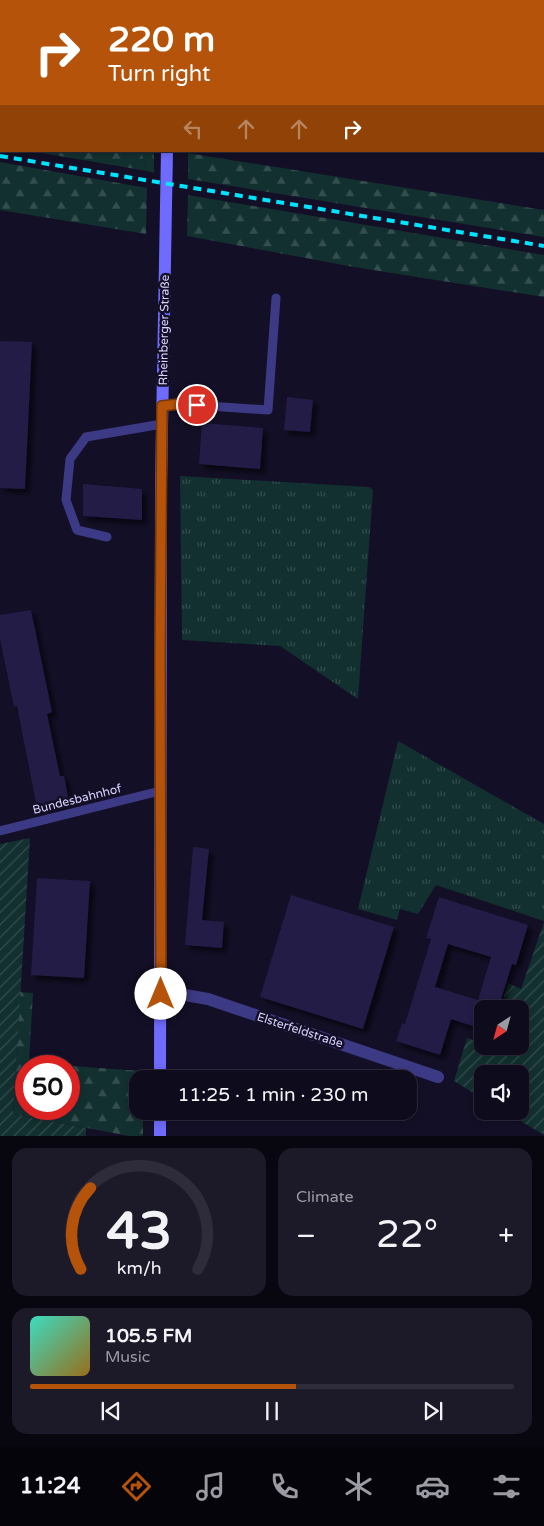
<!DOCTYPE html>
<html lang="en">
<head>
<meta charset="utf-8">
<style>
  :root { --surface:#0e0b1c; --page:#1c1929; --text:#f1f3f6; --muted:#9b9ba3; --line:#2e2b3b; --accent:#b45309 }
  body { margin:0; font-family:"Varela Round",sans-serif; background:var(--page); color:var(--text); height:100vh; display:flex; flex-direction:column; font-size:19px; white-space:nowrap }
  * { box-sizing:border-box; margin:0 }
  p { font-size:16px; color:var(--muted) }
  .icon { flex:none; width:28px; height:28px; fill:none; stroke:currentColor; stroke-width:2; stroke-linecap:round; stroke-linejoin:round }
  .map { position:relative; height:1136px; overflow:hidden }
  .panel { display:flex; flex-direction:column; gap:12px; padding:12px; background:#08060f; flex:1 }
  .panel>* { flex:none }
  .top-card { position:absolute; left:0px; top:0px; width:545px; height:152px; box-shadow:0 2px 8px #0003,0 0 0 1px var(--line); background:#b45309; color:#fff; overflow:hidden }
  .needle { width:32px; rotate:216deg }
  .tools { position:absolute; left:474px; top:1000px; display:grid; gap:10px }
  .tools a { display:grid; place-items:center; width:55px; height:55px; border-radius:10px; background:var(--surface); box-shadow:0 2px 8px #0003,0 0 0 1px var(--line); font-size:25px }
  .speed { position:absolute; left:15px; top:1055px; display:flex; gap:10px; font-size:25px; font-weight:700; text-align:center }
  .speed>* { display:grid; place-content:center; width:65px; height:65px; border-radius:50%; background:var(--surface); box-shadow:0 2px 8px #0003,0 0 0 1px var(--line); line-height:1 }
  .speed .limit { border:8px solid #d22; background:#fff; color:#111 }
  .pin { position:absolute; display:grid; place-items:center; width:42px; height:42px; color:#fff; margin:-21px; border:2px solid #fff; border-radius:50%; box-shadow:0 1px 5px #0007 }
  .me { position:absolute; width:55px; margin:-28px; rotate:0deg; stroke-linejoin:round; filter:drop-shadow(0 0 4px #0008) }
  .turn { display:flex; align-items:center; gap:18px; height:105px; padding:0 25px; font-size:22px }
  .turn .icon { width:65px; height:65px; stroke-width:2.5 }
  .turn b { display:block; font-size:35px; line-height:42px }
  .lanes { display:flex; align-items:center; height:48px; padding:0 25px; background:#0003; justify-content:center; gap:25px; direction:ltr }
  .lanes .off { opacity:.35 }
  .big { font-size:38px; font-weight:600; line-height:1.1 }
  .panel .tile { flex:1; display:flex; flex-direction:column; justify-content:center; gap:8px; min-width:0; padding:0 18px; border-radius:15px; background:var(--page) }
  .panel .dial { align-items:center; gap:0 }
  .dial svg { height:130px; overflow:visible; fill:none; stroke:var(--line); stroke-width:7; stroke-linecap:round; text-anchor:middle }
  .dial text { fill:var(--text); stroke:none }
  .song { display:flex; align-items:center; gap:15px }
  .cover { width:60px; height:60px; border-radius:8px; background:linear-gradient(135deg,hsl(170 70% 55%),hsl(40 70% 35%)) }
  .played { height:5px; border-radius:2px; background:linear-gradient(90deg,var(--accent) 55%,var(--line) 55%) }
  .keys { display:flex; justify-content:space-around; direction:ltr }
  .heat { display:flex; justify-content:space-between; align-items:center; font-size:28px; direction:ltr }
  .panel .tiles { flex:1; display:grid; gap:12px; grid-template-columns:1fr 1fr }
  .tile:last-child { grid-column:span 2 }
  .trip { position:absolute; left:129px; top:1070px; width:288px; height:50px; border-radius:15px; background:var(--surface); box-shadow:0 2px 8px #0003,0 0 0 1px var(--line); font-weight:600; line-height:50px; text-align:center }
  .dock { display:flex; height:80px; justify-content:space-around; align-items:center; background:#06040b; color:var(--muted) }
  .dock .icon { width:35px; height:35px }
  .dock .active { color:var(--accent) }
  .dock b { font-size:22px; color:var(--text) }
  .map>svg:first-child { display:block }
  .grass { fill:url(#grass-tufts) }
  .forest { fill:url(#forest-firs); fill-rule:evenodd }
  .garden { fill:url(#garden-furrows) }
  .building { fill:#241b47; fill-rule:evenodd; filter:url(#shadow) }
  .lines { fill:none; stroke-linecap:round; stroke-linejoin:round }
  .lane { stroke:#3d3a85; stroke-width:9 }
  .street { stroke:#3d3a85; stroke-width:12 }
  .secondary { stroke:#6f6bff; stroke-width:12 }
  .rail { stroke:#00e5ff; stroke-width:4; stroke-dasharray:8 6; stroke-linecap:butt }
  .route-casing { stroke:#753606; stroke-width:12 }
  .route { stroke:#b45309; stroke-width:9 }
  .labels { text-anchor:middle; stroke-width:5; stroke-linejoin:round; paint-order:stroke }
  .street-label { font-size:12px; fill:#d9d4ff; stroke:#130f26 }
</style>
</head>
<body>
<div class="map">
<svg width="544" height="1136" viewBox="0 0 544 1136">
  <defs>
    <pattern id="grass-tufts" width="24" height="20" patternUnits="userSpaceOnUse" patternTransform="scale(1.25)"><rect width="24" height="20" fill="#12302f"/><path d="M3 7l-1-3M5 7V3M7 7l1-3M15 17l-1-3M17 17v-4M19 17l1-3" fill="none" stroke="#344d4e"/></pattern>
    <pattern id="forest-firs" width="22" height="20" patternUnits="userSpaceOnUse" patternTransform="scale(1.25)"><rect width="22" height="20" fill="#12302f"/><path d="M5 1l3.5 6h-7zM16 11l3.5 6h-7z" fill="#344d4e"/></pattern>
    <pattern id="garden-furrows" width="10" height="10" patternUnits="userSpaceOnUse" patternTransform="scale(1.25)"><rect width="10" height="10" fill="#12302f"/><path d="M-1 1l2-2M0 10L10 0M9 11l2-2" fill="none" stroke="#344d4e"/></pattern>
    <filter id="shadow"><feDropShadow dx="4.5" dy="4.5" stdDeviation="2.5" flood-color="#0009"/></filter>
  </defs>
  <rect width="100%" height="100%" fill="#130f26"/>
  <g class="grass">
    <path d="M398,0H544V24V1Z"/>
    <path d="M141,151H154V173L147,171Z"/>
    <path d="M180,476L369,487L373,490L358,699L280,646L182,640Z"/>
    <path d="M398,741L544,824V921L436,885L418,914L400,909L397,920L358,909Z"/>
  </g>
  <g class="forest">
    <path d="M30,151H141L147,171Z"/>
    <path d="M188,153L544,210V237L188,179Z"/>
    <path d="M0,162L147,188L146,234L0,210Z"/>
    <path d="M188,195L544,255V297L354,267L187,236Z"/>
    <path d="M20,992L33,993L29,1063L142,1071V1079H138V1111H143V1136H129L13,1114ZM26,1066H69V1109H26Z"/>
  </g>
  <g class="garden">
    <path d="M0,0H133L136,1H1V72Z"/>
    <path d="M30,838L13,1114L86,1128V1136H0V844Z"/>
    <path d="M544,922V1135L504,1111H520V1074H482V1098L454,1081L467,1038L482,1043V1046H520V1009H500L508,983L521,989Z"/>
  </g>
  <g class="building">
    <path d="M0,341L32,342L25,489L0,488Z"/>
    <path d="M287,397L313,400L310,432L284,430Z"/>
    <path d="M202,423L263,428L260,469L199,464Z"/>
    <path d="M83,484L142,489V520L83,516Z"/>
    <path d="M31,610L52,712L47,714L60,776H64L69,802L37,808L17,706L14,707L0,639V615Z"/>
    <path d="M193,847L209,849L202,920L224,922L222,948L185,945Z"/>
    <path d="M37,878L90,881L84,978L31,975Z"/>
    <path d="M291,895L394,927L363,1029L260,997Z"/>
    <path d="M439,897L528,925L516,965L512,964L498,1009H482V1029L451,1019L440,1055L396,1041L402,1023L405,1024L431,939L426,938ZM448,944L491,957L478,1000L435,987Z"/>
  </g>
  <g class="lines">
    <g class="lane">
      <path d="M162,406L179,404L268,410L276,298"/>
      <path d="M107,537L77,530L66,500L70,459L86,437L162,424"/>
      <path d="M0,831L160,791"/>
    </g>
    <path class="street" d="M161,994H179L208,999L438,1077"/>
    <g class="secondary">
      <path d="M170,1V0"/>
      <path d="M160,1079L161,483L167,151"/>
      <path d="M160,1136V1111"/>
    </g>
    <path class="rail" d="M0,156L544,246"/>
  </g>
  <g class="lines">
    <defs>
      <path id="route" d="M161,994L160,658L162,406L179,404L197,405"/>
    </defs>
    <use href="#route" class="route-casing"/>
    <use href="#route" class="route"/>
  </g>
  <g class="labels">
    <g class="street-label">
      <text transform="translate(164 330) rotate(-89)" y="4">Rheinberger Straße</text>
      <text transform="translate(77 799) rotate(-14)" y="4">Bundesbahnhof</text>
      <text transform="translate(300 1030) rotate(18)" y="4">Elsterfeldstraße</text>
    </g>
  </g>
</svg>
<div class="tools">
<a><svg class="needle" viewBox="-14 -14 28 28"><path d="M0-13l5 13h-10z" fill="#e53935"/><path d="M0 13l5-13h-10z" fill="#9b9ba3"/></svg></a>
<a><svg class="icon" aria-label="sound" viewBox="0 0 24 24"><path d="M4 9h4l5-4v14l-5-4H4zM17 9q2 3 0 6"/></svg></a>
</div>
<div class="speed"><div class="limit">50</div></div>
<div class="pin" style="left:197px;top:405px;background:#d93025"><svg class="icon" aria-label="arrive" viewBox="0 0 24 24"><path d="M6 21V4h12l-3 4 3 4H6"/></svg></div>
<svg class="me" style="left:161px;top:994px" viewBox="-20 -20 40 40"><circle r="19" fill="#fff"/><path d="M0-13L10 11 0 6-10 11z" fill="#b45309"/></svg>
<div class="trip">11:25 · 1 min · 230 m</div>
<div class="top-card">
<div class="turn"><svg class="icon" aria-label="right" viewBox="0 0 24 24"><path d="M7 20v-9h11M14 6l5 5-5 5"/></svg><div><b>220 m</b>Turn right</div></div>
<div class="lanes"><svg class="icon off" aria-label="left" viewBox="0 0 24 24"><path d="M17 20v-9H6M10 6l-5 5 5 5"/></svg><svg class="icon off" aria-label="ahead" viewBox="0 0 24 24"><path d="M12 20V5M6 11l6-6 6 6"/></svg><svg class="icon off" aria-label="ahead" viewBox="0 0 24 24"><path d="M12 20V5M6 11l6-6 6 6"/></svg><svg class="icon" aria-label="right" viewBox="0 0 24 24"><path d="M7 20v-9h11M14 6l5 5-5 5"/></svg></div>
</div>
</div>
<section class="panel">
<div class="tiles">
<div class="tile dial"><svg viewBox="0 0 100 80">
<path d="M14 69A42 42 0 1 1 86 69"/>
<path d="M14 69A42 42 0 0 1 20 19" stroke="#b45309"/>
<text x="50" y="56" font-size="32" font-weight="700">43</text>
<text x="50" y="72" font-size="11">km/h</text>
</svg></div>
<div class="tile"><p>Climate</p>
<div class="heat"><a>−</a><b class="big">22°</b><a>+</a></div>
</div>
<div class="tile">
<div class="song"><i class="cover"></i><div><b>105.5 FM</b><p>Music</p></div></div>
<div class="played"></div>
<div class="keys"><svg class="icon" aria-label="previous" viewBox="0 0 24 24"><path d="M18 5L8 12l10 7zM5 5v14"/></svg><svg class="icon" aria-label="pause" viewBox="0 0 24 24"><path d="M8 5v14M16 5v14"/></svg><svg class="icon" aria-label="next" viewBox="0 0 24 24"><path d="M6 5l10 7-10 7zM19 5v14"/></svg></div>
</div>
</div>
</section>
<nav class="dock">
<b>11:24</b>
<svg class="icon active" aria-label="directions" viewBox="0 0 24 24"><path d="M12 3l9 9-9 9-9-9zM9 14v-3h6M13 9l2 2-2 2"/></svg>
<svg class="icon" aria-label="music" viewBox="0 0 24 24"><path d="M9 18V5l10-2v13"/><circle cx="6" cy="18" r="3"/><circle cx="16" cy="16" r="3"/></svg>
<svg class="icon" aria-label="phone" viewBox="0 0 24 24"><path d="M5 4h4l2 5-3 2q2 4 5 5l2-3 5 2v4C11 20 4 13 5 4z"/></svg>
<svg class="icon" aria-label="climate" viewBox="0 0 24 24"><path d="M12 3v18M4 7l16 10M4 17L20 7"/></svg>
<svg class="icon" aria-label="car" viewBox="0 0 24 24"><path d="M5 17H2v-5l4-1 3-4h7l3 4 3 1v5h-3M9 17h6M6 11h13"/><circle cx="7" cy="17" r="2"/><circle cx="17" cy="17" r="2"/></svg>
<svg class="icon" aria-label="filters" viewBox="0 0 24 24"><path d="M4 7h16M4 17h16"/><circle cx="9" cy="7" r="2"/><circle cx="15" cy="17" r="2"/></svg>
</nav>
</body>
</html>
